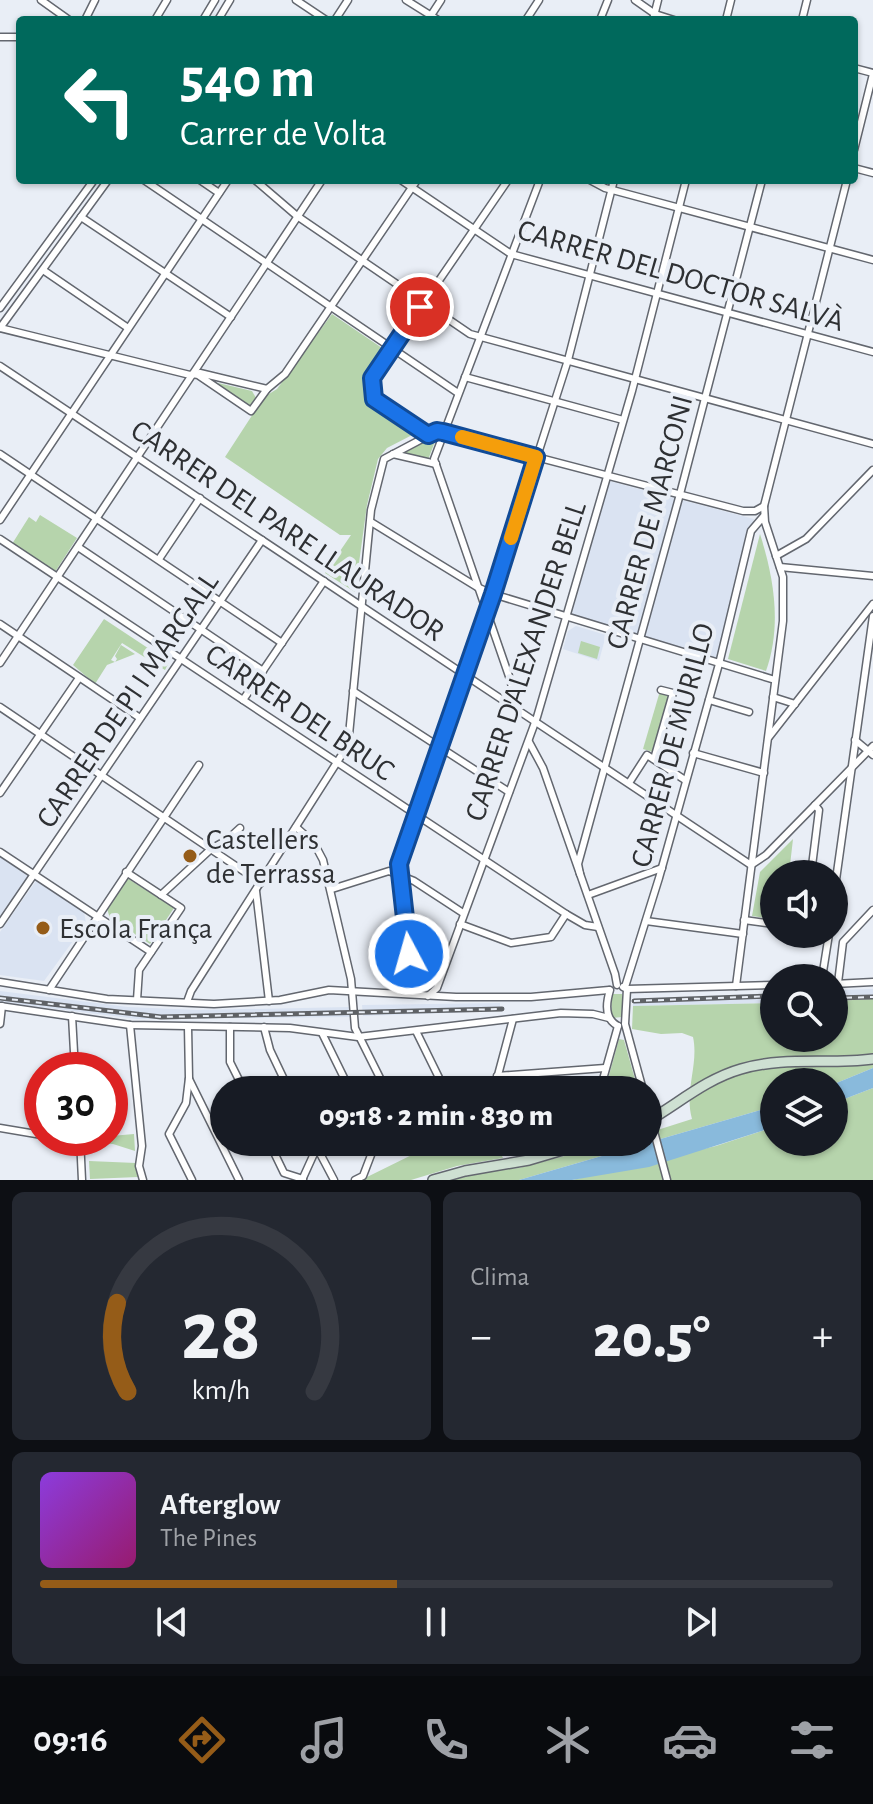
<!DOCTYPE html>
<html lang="es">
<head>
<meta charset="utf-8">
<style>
  :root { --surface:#171b24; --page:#242831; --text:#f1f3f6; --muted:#9ea1a6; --line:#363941; --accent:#955c18 }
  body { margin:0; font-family:"Alegreya Sans",sans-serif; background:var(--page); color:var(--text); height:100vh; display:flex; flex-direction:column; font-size:30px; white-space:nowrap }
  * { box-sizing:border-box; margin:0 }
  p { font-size:26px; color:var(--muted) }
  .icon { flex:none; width:44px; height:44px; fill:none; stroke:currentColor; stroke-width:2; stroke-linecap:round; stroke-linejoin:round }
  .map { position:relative; height:1180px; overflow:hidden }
  .side { display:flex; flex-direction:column; gap:12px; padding:12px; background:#0d0f14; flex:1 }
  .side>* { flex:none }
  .top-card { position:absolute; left:16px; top:16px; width:842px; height:168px; border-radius:8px; box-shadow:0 2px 6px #0004; background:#00695c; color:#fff; overflow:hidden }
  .tools { position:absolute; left:760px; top:860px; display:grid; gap:16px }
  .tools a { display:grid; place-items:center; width:88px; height:88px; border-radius:50%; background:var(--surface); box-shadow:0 2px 6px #0004; font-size:40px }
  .speed { position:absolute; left:24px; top:1052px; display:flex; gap:16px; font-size:40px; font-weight:700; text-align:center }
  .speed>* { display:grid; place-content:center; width:104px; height:104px; border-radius:50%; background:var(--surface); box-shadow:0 2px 6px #0004; line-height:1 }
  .speed .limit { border:12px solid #d22; background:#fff; color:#111 }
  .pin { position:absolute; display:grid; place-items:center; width:68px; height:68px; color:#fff; margin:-34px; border:4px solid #fff; border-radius:50%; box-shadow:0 2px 8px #0007 }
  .me { position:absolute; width:88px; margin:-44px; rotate:354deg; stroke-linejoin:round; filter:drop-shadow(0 0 6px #0008) }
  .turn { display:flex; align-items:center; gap:28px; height:168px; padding:0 32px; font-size:36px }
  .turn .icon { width:104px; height:104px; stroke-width:2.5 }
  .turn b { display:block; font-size:56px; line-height:68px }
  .big { font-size:60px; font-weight:800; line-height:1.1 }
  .side .tile { flex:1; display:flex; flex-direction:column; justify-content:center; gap:12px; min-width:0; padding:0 28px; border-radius:12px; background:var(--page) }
  .side .dial { align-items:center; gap:0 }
  .dial svg { height:208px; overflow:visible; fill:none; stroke:var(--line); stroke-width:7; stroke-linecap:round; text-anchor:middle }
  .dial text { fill:var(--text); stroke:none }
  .song { display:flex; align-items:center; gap:24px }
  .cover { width:96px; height:96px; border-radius:12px; background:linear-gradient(135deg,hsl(270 70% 55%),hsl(320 70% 35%)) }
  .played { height:8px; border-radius:4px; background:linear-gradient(90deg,var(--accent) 45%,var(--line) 45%) }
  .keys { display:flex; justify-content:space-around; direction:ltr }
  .heat { display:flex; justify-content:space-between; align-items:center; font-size:44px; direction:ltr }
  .side .tiles { flex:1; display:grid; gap:12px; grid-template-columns:1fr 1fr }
  .tile:last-child { grid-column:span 2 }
  .trip { position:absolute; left:210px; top:1076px; width:452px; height:80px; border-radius:40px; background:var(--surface); box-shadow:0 2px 6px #0004; font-weight:800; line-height:80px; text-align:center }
  .menu { display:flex; height:128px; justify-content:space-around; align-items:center; background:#090b0e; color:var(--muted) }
  .menu .icon { width:56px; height:56px }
  .menu .active { color:var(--accent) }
  .menu b { font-size:36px; color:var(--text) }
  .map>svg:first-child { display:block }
  .built { fill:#dae3f2 }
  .green { fill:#b6d4ac }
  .water { fill:#89badc }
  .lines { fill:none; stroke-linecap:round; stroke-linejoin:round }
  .street-casing { stroke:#63676f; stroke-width:9 }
  .secondary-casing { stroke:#63676f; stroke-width:12 }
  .street { stroke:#fff; stroke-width:6 }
  .secondary { stroke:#cee0d2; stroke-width:9 }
  .rail-casing { stroke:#5f6266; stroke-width:5 }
  .rail { stroke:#e9eef6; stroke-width:2; stroke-dasharray:6; stroke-linecap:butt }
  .route-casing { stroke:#114b97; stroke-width:20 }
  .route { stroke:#1a73e8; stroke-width:14 }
  .slow { stroke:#f59e0b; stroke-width:14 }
  .poi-dot { fill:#955c18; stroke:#e9eef6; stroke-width:3 }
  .labels { text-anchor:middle; stroke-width:8; stroke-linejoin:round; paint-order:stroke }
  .street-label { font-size:30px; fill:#2e3033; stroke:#e9eef6 }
  .poi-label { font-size:30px; fill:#2e3033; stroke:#e9eef6; text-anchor:start }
</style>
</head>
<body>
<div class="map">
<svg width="873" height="1180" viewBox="0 0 873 1180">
  <rect width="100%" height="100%" fill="#e9eef6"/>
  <g class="built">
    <path d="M609,481L754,519L716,659L572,614Z"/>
    <path d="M576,626L606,635L599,661L563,649L568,631Z"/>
    <path d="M0,857L28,876L0,916Z"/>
    <path d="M36,881L84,912L86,923L44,981L0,975V932Z"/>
    <path d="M873,989V999L834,1001V990Z"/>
    <path d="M0,991L128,1007L197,1010L350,1007V1017L138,1019L0,1002Z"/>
    <path d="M774,993V1003L633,1006V999Z"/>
    <path d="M500,1003V1011L363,1016L362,1005Z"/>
  </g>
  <g class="green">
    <path d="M332,314L385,350L367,375L370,403H375L416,430V433L387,448L378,459L367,505L355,592L325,573L351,535H340L225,457L264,397L277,389Z"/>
    <path d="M214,382L252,391L256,398L248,407Z"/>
    <path d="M437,436L428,460L402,454Z"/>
    <path d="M40,515L77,538L55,572L12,544L29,517L36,522Z"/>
    <path d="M760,534C774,578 782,626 766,671L728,659Z"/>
    <path d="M104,619L169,662L165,670L122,643L111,660L115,662L117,659L115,656L121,645L135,654L107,665L95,684L73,665Z"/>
    <path d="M581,641L600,647L597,659L578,653Z"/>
    <path d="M660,691L670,694L653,752L643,749Z"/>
    <path d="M793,839L789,874H774V919L752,916L760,872Z"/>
    <path d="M127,878L174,908L150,944L110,918L107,909Z"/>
    <path d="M611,994H622V1017L612,1018Z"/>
    <path d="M873,999V1068L834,1084L774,1082V1106L519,1180H453L488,1171L519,1168L617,1142H648V1133L692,1119C684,1091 699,1064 693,1037L682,1033L661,1034L632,1029L633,1006L774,1003V1038H834V1001Z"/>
    <path d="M619,1039L624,1040L638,1090H605Z"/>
    <path d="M873,1088V1180H572L716,1146L774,1127V1142H834V1103Z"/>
    <path d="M134,1134L135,1151L113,1144L88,1143V1138Z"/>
    <path d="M438,1142H465L476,1147L484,1142H495L503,1158L457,1166L411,1180H361Z"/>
    <path d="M540,1142H568L524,1155L523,1151L519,1152L525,1147Z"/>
    <path d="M89,1161L136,1163L138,1177L90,1179Z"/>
  </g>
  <g class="water">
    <path d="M873,1068V1088L834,1103V1084Z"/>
    <path d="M774,1106V1127L649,1167L572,1180H519Z"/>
  </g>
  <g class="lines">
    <defs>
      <g id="street">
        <path d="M41,0L69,20"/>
        <path d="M296,0L326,20"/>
        <path d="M406,0L438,20"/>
        <path d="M635,0L655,14L674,20"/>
        <path d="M85,20L95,0"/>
        <path d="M155,20L167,0"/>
        <path d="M203,20L215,0"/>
        <path d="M218,20L230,0"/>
        <path d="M335,20L348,0"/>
        <path d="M428,20L441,0"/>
        <path d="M526,20L539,0"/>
        <path d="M600,20L608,0"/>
        <path d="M653,20L658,0"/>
        <path d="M726,20L731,0"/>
        <path d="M802,20L807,0"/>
        <path d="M0,37H20"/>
        <path d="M854,68L873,73"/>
        <path d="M854,150L873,74"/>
        <path d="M854,168L873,173"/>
        <path d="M144,180L458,393"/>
        <path d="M200,180L219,193"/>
        <path d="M255,180L297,216L470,334L873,444"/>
        <path d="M401,180L511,254L873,352"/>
        <path d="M590,180L605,188L873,260"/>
        <path d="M81,217L231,317"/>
        <path d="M43,270L128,328"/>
        <path d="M0,308L94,180"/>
        <path d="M0,328L190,375L200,373L267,389L251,411L198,375L193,374"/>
        <path d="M0,328L108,180"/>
        <path d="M0,366L751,865L766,855L873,746"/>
        <path d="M465,377L623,420"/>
        <path d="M267,389L285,374L417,180"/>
        <path d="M428,435L374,399L372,378L508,180"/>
        <path d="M0,454L282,643"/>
        <path d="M393,454L436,464"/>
        <path d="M0,520L228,180"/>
        <path d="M371,522L477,587L493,594L775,680"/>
        <path d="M0,539L566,914L585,925L598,927"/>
        <path d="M78,547L263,671"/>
        <path d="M776,556L806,539L873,470"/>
        <path d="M159,559L200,498"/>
        <path d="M780,567L873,576"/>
        <path d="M0,624L140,718"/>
        <path d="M0,663L322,180"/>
        <path d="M353,691L509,792"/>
        <path d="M773,697L795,704"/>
        <path d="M243,700L324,581"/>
        <path d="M709,700L749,712"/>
        <path d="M505,701L512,689L511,682L434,459L540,180"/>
        <path d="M0,707L261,883"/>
        <path d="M769,737L873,604"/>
        <path d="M855,740L873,755"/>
        <path d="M529,742L543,768L615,974L617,985"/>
        <path d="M693,753L764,773"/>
        <path d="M654,759L673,693L661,690"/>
        <path d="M629,783L647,755L685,780"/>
        <path d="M0,793L79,678"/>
        <path d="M296,827L314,843L323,860L351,979L355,1028L386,1090"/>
        <path d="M0,852L151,952"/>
        <path d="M126,872L181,908L139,970L137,1000"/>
        <path d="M580,874L578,864L680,494L762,180"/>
        <path d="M811,874L819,810L815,805"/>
        <path d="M332,889L389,871L414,881L463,913"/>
        <path d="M256,891L269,1001"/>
        <path d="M834,894L873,616"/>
        <path d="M161,895L211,849L227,840L240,828"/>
        <path d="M588,895L662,868"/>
        <path d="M744,920L774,924"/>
        <path d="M646,921L743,934"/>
        <path d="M0,924L262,540"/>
        <path d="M460,924L511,943L551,937L566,914"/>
        <path d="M822,978L829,934"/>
        <path d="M0,982L107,999L214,1004L280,1000L329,990L456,997H531L609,990"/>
        <path d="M838,983L843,942L873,910"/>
        <path d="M834,984L873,982"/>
        <path d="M736,986L783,621V577L765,522L764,506L847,180"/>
        <path d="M623,987L627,989L625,1024L643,1090"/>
        <path d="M625,987L659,878L719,664L751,531L763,517"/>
        <path d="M627,989L774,985"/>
        <path d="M49,990L199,765"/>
        <path d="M610,990C606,1003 604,1019 618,1026"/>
        <path d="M414,994L399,864L493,594L568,360L614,180"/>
        <path d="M428,996L437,988L537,717L632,391L686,180"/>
        <path d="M187,1002L191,991L348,745L371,510L384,459L437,431L743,511H755L764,506"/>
        <path d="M0,1006L130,1025L290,1028L358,1037L561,1013L593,1014L609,1018"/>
        <path d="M72,1016L75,1070"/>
        <path d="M0,1024L2,1006"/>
        <path d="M130,1025L142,1146L139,1166L143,1180"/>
        <path d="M188,1027L189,1078L186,1103L169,1134L192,1180"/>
        <path d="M230,1027V1062L244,1090"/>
        <path d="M264,1027L270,1050L289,1090"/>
        <path d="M416,1031L445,1090"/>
        <path d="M322,1033L350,1090"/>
        <path d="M497,1076L605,1068"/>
        <path d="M189,1079L239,1180"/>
        <path d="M494,1090L513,1019"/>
        <path d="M600,1090L618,1026"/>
        <path d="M648,1109L667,1180"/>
        <path d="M0,1128L42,1135"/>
        <path d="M61,1138L80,1141"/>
        <path d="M80,1138L82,1180"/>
        <path d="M269,1142L284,1173L303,1179"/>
        <path d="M314,1142L334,1180"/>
        <path d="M469,1142H479"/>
        <path d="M302,1180L317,1147"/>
        <path d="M355,1180L363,1176L376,1142"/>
      </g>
      <g id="secondary">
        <path d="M648,1121C679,1103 706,1079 741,1069C785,1056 829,1065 873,1059"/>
        <path d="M433,1180L465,1171L529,1160L590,1142"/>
      </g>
    </defs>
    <use href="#street" class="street-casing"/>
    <use href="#secondary" class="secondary-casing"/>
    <use href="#street" class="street"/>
    <use href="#secondary" class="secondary"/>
    <defs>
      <g id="rail">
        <path d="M0,998L161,1017L502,1009"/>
        <path d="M834,998L873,997"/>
        <path d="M634,1001L774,996"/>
      </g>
    </defs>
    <use href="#rail" class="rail-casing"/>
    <use href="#rail" class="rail"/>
  </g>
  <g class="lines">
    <defs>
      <path id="route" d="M409,954L399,864L493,594L536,457L443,432L437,431L428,435L374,399L372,378L420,307"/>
    </defs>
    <use href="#route" class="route-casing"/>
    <use href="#route" class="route"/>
    <path class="slow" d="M462,437L536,457L511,538"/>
  </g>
  <g class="poi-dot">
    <circle cx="190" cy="856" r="8"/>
    <circle cx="43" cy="928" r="8"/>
  </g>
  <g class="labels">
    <g class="street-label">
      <text transform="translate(681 275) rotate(16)" y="10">CARRER DEL DOCTOR SALVÀ</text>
      <text transform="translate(649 522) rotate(-75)" y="10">CARRER DE MARCONI</text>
      <text transform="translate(288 530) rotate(34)" y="10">CARRER DEL PARE LLAURADOR</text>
      <text transform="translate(525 661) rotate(-72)" y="10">CARRER D'ALEXANDER BELL</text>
      <text transform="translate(127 700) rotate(-56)" y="10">CARRER DE PI I MARGALL</text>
      <text transform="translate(300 712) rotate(34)" y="10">CARRER DEL BRUC</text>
      <text transform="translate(672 745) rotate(-75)" y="10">CARRER DE MURILLO</text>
    </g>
    <g class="poi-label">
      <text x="206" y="849">Castellers<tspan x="206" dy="34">de Terrassa</tspan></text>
      <text x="59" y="938">Escola França</text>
    </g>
  </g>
</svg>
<div class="tools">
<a><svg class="icon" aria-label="sound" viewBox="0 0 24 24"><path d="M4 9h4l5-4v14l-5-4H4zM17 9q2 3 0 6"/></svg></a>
<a><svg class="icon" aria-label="search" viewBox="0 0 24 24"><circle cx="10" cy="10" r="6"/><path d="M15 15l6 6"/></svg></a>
<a><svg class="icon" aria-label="layers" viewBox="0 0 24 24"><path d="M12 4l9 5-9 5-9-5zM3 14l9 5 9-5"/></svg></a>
</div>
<div class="speed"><div class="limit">30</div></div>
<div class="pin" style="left:420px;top:307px;background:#d93025"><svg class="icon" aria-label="arrive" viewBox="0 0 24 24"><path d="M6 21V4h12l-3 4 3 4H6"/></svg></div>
<svg class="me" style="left:409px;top:954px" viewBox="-20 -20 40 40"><circle r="17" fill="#1a73e8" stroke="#fff" stroke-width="3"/><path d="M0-11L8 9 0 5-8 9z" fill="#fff"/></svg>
<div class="trip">09:18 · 2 min · 830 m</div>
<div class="top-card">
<div class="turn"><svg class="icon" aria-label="left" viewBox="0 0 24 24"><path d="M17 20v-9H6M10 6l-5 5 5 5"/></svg><div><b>540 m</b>Carrer de Volta</div></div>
</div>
</div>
<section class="side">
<div class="tiles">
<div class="tile dial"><svg viewBox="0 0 100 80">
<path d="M14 69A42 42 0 1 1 86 69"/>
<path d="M14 69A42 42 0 0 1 10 35" stroke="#955c18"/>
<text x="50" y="56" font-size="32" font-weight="700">28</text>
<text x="50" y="72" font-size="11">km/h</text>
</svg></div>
<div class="tile"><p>Clima</p>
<div class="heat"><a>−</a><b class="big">20.5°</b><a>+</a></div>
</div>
<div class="tile">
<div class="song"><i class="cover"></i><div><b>Afterglow</b><p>The Pines</p></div></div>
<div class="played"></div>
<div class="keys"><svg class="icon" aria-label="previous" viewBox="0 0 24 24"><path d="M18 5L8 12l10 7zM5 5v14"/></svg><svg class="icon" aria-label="pause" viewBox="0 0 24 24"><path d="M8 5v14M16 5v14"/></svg><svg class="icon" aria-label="next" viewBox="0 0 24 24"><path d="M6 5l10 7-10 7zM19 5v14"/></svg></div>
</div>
</div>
</section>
<nav class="menu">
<b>09:16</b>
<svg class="icon active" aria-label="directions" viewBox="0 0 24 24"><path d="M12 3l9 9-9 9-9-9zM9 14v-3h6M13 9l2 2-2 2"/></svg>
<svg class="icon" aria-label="music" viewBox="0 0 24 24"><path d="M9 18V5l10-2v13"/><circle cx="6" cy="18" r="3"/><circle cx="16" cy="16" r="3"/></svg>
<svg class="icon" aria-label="phone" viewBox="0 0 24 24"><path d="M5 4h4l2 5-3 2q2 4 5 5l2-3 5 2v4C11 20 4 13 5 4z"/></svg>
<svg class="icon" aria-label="climate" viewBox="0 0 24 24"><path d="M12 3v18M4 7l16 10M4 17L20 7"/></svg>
<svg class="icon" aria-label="car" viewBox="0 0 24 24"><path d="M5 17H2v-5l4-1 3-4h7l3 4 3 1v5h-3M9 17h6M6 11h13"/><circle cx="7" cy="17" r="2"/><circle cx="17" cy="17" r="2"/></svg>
<svg class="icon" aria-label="filters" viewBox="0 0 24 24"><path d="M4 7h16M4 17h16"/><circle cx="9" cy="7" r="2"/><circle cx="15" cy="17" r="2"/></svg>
</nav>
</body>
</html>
